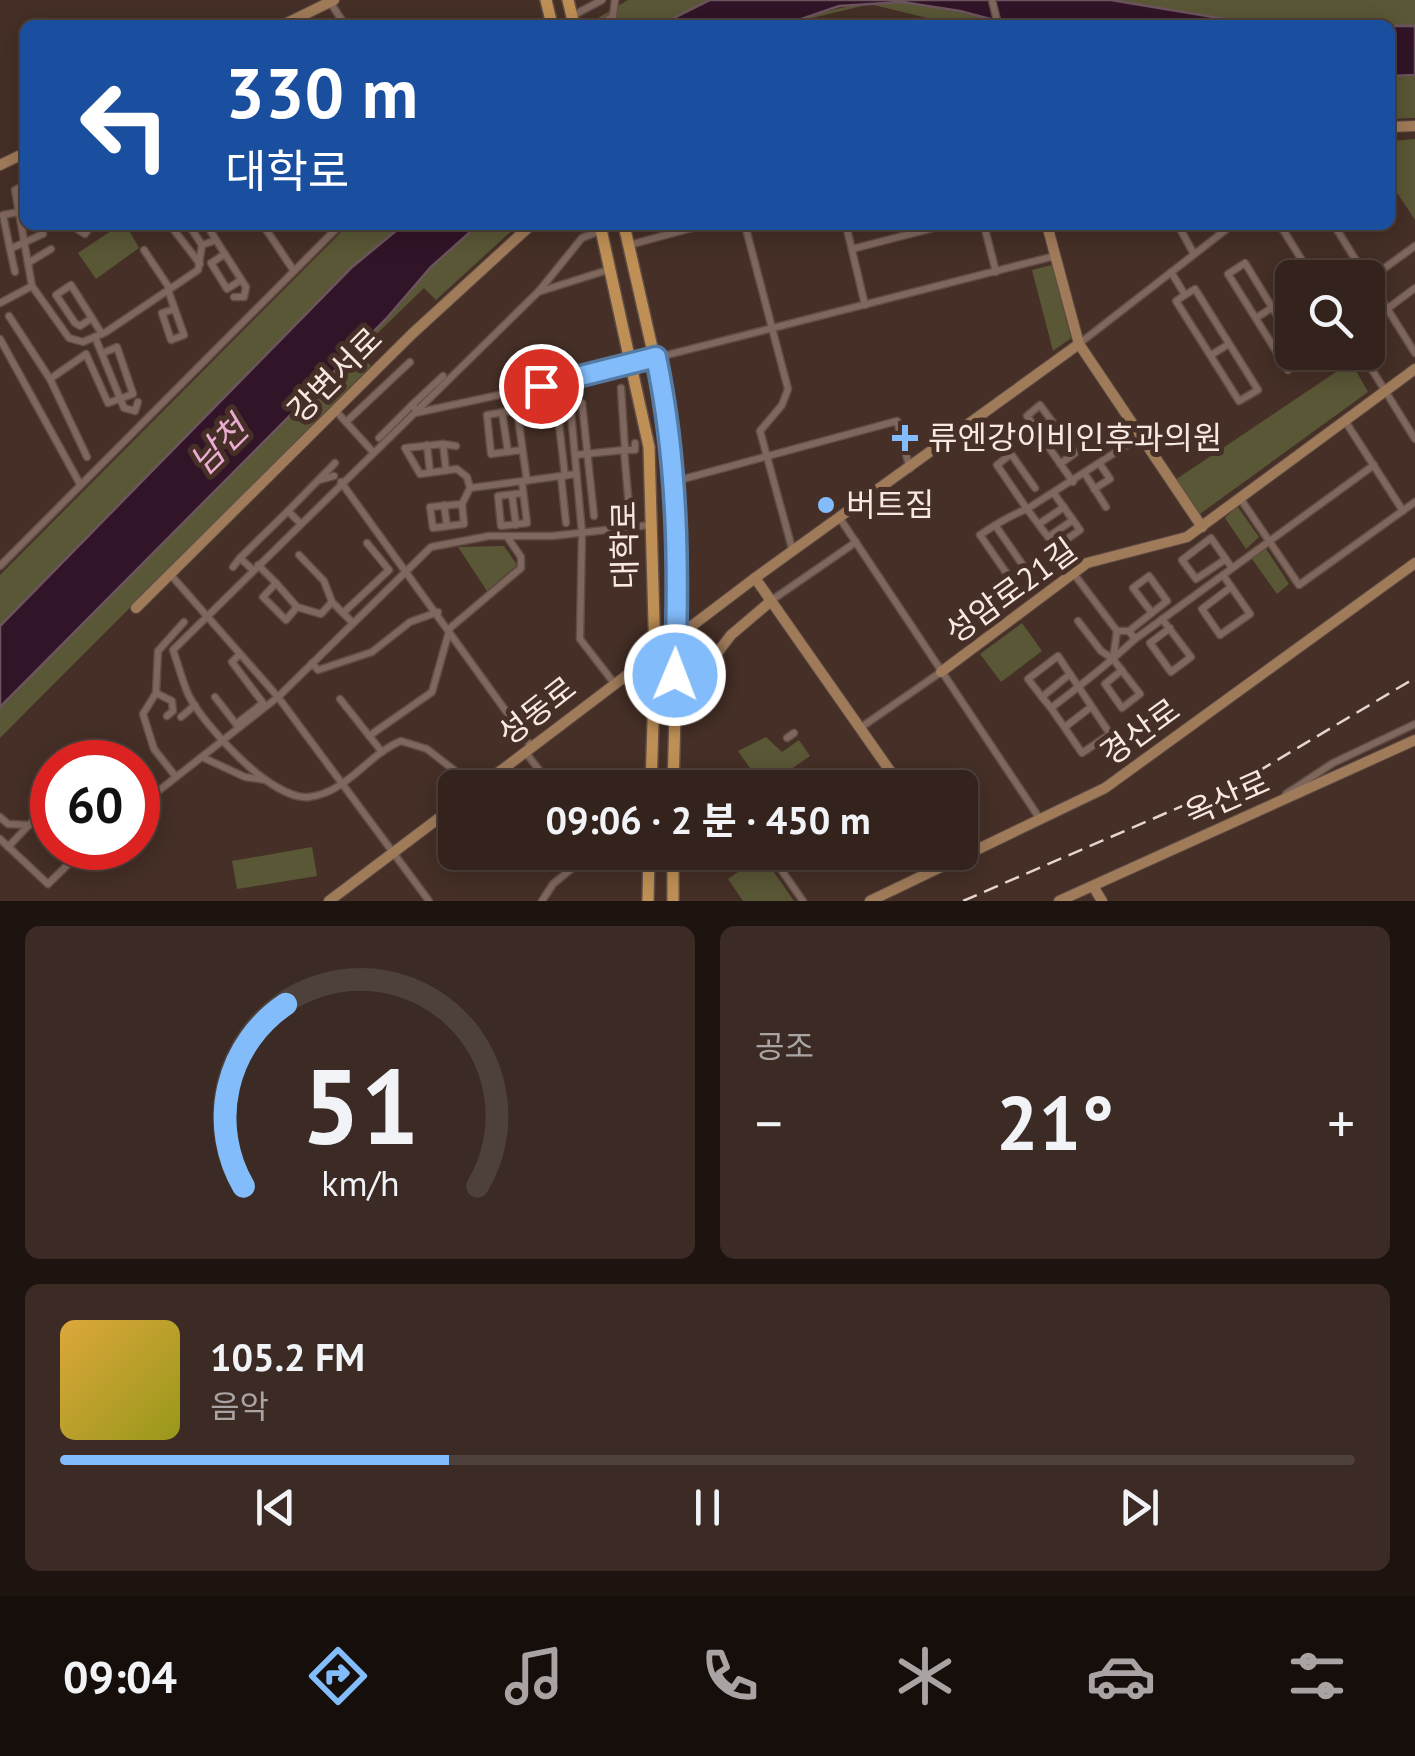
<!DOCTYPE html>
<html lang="ko">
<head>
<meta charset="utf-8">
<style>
  :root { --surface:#34231c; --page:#3c2b25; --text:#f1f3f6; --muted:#a9a4a3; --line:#4e403b; --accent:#83bcfb }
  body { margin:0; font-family:"PT Sans","Noto Sans KR",sans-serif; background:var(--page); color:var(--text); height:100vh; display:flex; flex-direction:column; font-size:38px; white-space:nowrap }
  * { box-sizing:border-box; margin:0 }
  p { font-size:32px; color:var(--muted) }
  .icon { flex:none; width:55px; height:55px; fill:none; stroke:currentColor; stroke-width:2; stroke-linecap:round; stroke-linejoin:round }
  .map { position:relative; height:901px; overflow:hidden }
  .panel { display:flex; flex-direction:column; gap:25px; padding:25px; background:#1d130f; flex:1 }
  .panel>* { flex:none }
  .guide { position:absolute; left:20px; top:20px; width:1375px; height:210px; border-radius:15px; box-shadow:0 5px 25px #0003,0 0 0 2px var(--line); background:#1a4fa0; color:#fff; overflow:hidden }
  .buttons { position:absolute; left:1275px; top:260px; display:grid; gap:20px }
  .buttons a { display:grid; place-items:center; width:110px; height:110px; border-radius:15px; background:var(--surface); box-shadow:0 5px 25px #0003,0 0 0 2px var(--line); font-size:50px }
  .speed { position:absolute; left:30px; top:740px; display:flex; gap:20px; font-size:50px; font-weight:700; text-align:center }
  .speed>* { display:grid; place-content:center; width:130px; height:130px; border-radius:50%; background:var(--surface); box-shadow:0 5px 25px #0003,0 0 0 2px var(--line); line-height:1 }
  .speed .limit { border:15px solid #d22; background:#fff; color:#111 }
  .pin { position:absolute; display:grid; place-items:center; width:85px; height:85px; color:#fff; margin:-42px; border:5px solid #fff; border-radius:50%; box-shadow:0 2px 10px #0007 }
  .me { position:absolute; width:110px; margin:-55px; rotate:1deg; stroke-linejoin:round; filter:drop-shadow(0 0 8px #0008) }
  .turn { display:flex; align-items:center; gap:35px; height:210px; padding:0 40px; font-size:45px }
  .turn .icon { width:130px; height:130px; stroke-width:2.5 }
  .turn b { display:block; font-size:70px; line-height:85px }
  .big { font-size:75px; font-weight:700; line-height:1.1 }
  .panel .widget { flex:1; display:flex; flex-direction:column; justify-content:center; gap:15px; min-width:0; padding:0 35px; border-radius:15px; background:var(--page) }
  .panel .dial { align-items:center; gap:0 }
  .dial svg { height:260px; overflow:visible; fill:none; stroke:var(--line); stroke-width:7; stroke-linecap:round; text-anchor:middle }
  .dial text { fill:var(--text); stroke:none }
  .song { display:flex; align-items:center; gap:30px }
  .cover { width:120px; height:120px; border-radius:15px; background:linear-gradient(135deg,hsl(40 70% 55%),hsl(60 70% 35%)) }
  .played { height:10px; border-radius:5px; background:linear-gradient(90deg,var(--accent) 30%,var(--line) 30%) }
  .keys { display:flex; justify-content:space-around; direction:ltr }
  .heat { display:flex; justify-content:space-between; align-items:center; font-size:55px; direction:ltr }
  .panel .tiles { flex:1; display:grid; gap:25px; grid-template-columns:1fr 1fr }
  .widget:last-child { grid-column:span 2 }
  .trip { position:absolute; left:438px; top:770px; width:540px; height:100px; border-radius:15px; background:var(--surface); box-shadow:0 5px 25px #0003,0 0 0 2px var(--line); font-weight:700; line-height:100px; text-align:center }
  .tabs { display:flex; height:160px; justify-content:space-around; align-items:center; background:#150e0b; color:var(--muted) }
  .tabs .icon { width:70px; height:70px }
  .tabs .active { color:var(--accent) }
  .tabs b { font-size:45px; color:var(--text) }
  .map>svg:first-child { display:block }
  .green { fill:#5a5736 }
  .water { fill:#311427; stroke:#6c545f; stroke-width:2.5 }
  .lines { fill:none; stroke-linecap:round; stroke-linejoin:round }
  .street-casing { stroke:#604d46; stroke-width:9 }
  .secondary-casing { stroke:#604d46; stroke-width:12 }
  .primary-casing { stroke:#604d46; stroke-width:14 }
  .street { stroke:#80675d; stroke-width:6 }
  .secondary { stroke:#a07b59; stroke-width:10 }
  .primary { stroke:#bf9055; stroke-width:11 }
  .rail { stroke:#e5d5cf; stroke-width:2.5; stroke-dasharray:15 8; stroke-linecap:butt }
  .route-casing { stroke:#557aa3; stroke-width:25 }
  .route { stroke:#83bcfb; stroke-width:18 }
  .poi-dot { fill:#83bcfb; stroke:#452f26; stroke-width:4 }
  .labels { text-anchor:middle; stroke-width:10; stroke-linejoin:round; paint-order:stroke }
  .street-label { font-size:32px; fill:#f7e8e2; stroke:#452f26 }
  .poi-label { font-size:32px; fill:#f7e8e2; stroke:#452f26; text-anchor:start }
  .water-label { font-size:35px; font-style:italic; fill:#eaacd1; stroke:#452f26 }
</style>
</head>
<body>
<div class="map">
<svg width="1415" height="901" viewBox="0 0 1415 901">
  <rect width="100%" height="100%" fill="#452f26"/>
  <g class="green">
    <path d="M628,0H710L660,25H586Z"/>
    <path d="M1111,0H1415V26L1261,25Z"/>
    <path d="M896,1L951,8L1013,25H956L870,4L783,25C822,12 855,2 896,1Z"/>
    <path d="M1415,75V118L1390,119V76Z"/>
    <path d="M1415,139V220L1390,182V141Z"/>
    <path d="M120,225H126L139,248L96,279L78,253Z"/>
    <path d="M348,225H403L351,268L0,626V575Z"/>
    <path d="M478,225H518L436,300L424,288L358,352L371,366L0,738V707L397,308L431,267Z"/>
    <path d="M1052,265L1071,338L1053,351L1032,270Z"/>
    <path d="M1351,362L1368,392L1193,519L1169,484Z"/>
    <path d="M1237,506L1259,537L1246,549L1225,518Z"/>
    <path d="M1263,544L1289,584L1277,594L1250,556Z"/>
    <path d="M504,546L517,565L487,591L458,547Z"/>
    <path d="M1022,623L1042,651L1001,682L980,654Z"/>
    <path d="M766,737L782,752L799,740L810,756L764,788L738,751Z"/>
    <path d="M312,847L317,876L237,889L232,861Z"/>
    <path d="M762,855L794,901H743L728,879Z"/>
  </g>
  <g class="water">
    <path d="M710,0H1111L1261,25H1013L960,11L902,2L839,6L784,25H660Z"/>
    <path d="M1390,26H1415V75L1390,76Z"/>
    <path d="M403,225H478L431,267L386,319L0,707V626L351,268Z"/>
  </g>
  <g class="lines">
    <defs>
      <g id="street">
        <path d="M992,0L998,25"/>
        <path d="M330,2L345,25"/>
        <path d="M572,16L602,0"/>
        <path d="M600,25L613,16L615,0"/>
        <path d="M25,185L15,190L32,286L69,338L83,342L106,332L198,270L202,245L189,225"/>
        <path d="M19,212L3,215L10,249L43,234"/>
        <path d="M71,225L85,234L91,225"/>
        <path d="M207,225L216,240"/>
        <path d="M263,225L294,271"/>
        <path d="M745,225L788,389L782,405L760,431L793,552"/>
        <path d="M846,225L865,305"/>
        <path d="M984,225L996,272"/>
        <path d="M1178,225L1194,254"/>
        <path d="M1280,225L1313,278"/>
        <path d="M1334,225L1367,278"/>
        <path d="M174,230L200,264"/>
        <path d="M202,245L216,240L246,287L244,297H234"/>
        <path d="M629,245L703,225"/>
        <path d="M10,249L15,272"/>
        <path d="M852,249L945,225"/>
        <path d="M144,250L170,289"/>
        <path d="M225,254L211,263L227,289L241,280"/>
        <path d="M28,263L51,249"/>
        <path d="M1171,272L1185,295L1176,301L1239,401L1258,390L1195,289L1185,295"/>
        <path d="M1368,278L1415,353"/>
        <path d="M1368,280L1415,246"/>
        <path d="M168,290L184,335L171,340L162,313L175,309"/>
        <path d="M539,291L582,238L600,231"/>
        <path d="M0,303L32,286"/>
        <path d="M1387,309L1415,288"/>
        <path d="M9,316L50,379L86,354L108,403L133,394L117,347L103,353"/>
        <path d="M92,318L80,326L75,323L56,295L71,285L102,334"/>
        <path d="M1256,318L1292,295"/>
        <path d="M95,337L124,408L135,411L138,402"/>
        <path d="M0,339L80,484"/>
        <path d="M1292,340L1245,263L1228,274L1288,370L1304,360L1300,352"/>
        <path d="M1080,343L1232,225"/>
        <path d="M1361,352L1415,439"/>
        <path d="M1211,355L1229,344"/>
        <path d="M50,379L87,457"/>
        <path d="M568,380L582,533L580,639L614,683"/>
        <path d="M621,388L625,450"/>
        <path d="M556,398L565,476"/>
        <path d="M582,403L594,516"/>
        <path d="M412,405L443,376"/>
        <path d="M335,410L373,452"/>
        <path d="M502,412L508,452"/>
        <path d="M415,413L569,380L1055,256"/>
        <path d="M1345,421L1403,511"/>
        <path d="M346,422L410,362"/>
        <path d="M379,438L412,405L416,409"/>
        <path d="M443,444L456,446"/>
        <path d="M427,445L430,472"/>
        <path d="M522,450L491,454L487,415L517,410L527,481"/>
        <path d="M625,450H635V443"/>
        <path d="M575,455L624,450L629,507"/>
        <path d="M1060,464L1075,453L1040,405L1027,416L1073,482"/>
        <path d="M446,470L443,444L405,448L420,474L457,469L467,477L470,488"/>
        <path d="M1085,474L1106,507"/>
        <path d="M561,476L566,523"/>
        <path d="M319,480L334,476"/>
        <path d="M676,481L897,421L910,469"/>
        <path d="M341,482L531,746"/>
        <path d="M522,482L527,523L501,526L498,496L523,493"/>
        <path d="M470,488L576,474"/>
        <path d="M1094,489L1110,479L1100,464"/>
        <path d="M512,495L516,525"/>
        <path d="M1055,495L1073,520L1048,537L1027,509L1141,436"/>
        <path d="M1240,498L1299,585L1415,502"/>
        <path d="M462,504L430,507L433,528L464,524L462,504L470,488"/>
        <path d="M444,505L447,526"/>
        <path d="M841,520L1040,819"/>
        <path d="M300,523L288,511L335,463"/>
        <path d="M1039,524L1064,507"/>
        <path d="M995,525L1036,584L1021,594L980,535C996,524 1009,516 1027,509L997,465L1011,454L1035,488"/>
        <path d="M299,555L324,581L332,602"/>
        <path d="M1226,559L1196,579L1182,560L1211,538L1232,568"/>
        <path d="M258,565L276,583"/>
        <path d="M0,566L340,225"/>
        <path d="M233,567L240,558"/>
        <path d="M253,570L240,558L288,511"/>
        <path d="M170,574L278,697L429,901"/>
        <path d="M1074,574L1117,631L1113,659L1140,694L1122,708L1105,684L1122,670"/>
        <path d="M1223,575L1250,614L1220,635L1202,609L1231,587"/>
        <path d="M1068,577L1050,551L1080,530L1073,520"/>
        <path d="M772,600L856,542"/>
        <path d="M297,607L276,583L263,597L286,620L297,607L321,614L332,602L343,613"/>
        <path d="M1162,619L1191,657L1171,672L1150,643L1170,628"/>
        <path d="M1078,621L1101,651L1113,659"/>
        <path d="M352,622L343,613L389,570L367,543"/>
        <path d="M1129,631L1167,601L1149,576L1133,588L1152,613"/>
        <path d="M1135,639L1374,465"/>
        <path d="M312,663L318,670L372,652L410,622L438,612"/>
        <path d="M156,693L172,701L173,711L167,716"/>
        <path d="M215,697L236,724L263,703L232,662L240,654"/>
        <path d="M1042,697L1028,679L1058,656L1070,674"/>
        <path d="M340,699L382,752"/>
        <path d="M1051,708L1042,697L1070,674L1110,734L1082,753L1051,708C1080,686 1108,664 1135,639L1129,631H1117"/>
        <path d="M181,717L195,705"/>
        <path d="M1065,727L1091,707"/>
        <path d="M860,728L941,672"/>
        <path d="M369,736L432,692L450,628L521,568V557L508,538"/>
        <path d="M787,738L794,733"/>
        <path d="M526,753L553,788"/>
        <path d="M204,758L245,777L266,780"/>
        <path d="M176,777L154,749L143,714L156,693L158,651L184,622"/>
        <path d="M477,788L427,749L401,741C367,755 348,792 309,797C272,801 203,725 188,694C182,680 178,664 173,650L538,292L611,269"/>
        <path d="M1286,794L1333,763L1415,724"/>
        <path d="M138,807L278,697L431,547L489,536H552L650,525"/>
        <path d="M0,817L8,824L29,825"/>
        <path d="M0,839L48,884L85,848"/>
        <path d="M8,847L52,801"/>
        <path d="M771,855L803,901"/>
        <path d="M542,901L553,884L592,852"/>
      </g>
      <g id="secondary">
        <path d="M283,25L334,0"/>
        <path d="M869,25H923"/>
        <path d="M1390,127L1415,126"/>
        <path d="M0,165L25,153"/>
        <path d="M1079,344L1202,527"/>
        <path d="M755,578L902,788"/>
        <path d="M136,608L412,334L531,225"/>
        <path d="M941,672L1087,563L1187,537L1415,369"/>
        <path d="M675,708L731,635L771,601"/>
        <path d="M478,788L755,578L1079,344L1047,225"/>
        <path d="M1093,886L1102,901"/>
        <path d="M329,901L455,806"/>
        <path d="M870,901L1105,788L1415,563"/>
        <path d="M1059,901L1415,740"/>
      </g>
      <g id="primary">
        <path d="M546,0L552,25"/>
        <path d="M568,0L574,25"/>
        <path d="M600,225L649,447L655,657L651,788"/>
        <path d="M624,225L671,431L677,641L673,788"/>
        <path d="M648,901L649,852"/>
        <path d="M673,901V852"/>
      </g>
    </defs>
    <use href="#street" class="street-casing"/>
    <use href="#secondary" class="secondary-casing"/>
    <use href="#primary" class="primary-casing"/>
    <use href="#street" class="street"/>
    <use href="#secondary" class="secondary"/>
    <use href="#primary" class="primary"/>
    <path class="rail" d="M963,901L1247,778L1415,678"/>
  </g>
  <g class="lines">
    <defs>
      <path id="route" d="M541,386L656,357C678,462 679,568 675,675"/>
    </defs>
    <use href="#route" class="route-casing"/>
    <use href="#route" class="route"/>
  </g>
  <g class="poi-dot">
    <path d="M900 423h10v10h10v10h-10v10h-10v-10h-10v-10h10z"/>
    <circle cx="826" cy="505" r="10"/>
  </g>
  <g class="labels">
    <g class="street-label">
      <text transform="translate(335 375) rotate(-45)" y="11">강변서로</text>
      <text transform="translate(625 545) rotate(-91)" y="11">대학로</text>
      <text transform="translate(1011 591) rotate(-36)" y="11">성암로21길</text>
      <text transform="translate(537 711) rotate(-38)" y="11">성동로</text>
      <text transform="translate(1140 732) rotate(-36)" y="11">경산로</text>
      <text transform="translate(1227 798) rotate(-24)" y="11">옥산로</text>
    </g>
    <g class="poi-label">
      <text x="928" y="449">류엔강이비인후과의원</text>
      <text x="846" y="516">버트짐</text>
    </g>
    <g class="water-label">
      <text transform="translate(219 446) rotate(-45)" y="12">남천</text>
    </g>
  </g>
</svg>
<div class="buttons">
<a><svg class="icon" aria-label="search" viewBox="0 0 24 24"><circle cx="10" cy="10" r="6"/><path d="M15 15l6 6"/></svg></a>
</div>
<div class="speed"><div class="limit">60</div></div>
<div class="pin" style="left:541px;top:386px;background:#d93025"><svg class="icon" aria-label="arrive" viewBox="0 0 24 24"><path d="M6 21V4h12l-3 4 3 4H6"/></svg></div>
<svg class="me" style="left:675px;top:675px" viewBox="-20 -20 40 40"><circle r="17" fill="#83bcfb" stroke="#fff" stroke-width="3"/><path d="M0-11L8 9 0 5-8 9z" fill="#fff"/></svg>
<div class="trip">09:06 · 2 분 · 450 m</div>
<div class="guide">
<div class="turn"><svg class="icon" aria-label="left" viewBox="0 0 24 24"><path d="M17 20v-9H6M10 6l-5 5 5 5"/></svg><div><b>330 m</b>대학로</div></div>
</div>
</div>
<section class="panel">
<div class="tiles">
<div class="widget dial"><svg viewBox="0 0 100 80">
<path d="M14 69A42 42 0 1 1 86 69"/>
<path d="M14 69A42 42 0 0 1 27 13" stroke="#83bcfb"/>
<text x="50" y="56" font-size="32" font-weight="700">51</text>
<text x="50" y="72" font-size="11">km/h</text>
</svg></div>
<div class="widget"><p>공조</p>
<div class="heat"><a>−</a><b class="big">21°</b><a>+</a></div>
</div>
<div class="widget">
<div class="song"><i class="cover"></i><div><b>105.2 FM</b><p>음악</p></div></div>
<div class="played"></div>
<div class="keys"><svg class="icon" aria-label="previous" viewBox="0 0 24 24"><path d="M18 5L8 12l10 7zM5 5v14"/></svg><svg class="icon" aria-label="pause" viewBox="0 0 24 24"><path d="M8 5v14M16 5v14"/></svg><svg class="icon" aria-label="next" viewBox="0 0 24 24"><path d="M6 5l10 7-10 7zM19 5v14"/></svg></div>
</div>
</div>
</section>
<nav class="tabs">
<b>09:04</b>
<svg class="icon active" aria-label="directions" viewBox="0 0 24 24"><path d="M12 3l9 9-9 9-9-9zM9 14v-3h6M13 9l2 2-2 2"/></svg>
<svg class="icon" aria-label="music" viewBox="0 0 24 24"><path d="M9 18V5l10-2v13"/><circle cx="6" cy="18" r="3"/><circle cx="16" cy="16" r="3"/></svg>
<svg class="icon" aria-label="phone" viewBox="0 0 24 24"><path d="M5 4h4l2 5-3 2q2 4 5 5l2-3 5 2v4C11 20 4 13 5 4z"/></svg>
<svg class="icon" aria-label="climate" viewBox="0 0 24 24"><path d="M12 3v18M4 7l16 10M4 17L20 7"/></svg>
<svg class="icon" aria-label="car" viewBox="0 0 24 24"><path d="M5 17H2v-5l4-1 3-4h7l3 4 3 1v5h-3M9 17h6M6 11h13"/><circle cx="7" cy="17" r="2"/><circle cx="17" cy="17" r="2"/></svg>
<svg class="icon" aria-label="filters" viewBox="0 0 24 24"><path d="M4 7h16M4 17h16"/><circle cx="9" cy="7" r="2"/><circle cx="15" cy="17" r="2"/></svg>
</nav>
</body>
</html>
